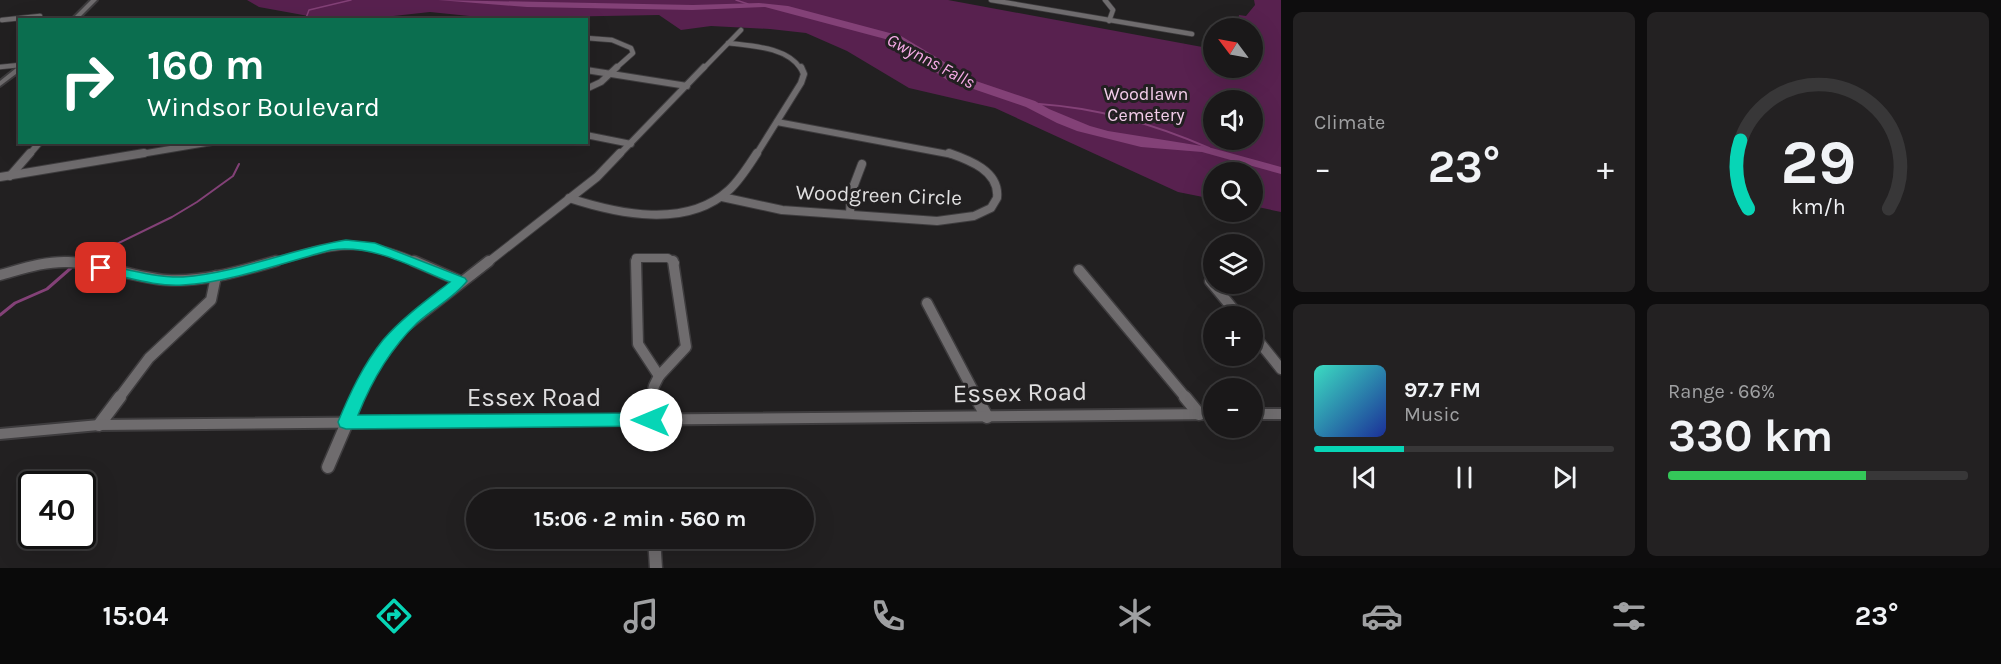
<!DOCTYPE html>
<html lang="en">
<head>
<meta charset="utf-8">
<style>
  :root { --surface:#1a1819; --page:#232122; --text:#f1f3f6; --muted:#9fa0a2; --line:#383738; --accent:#07d5b6 }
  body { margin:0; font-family:Karla,sans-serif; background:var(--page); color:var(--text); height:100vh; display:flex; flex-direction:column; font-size:22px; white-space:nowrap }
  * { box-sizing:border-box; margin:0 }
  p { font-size:20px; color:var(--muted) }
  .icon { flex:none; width:33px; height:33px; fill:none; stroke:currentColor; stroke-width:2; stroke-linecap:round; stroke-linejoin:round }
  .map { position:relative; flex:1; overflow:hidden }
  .side { display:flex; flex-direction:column; gap:12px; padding:12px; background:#0e0d0e; width:720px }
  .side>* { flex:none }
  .guide { position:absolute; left:18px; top:18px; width:570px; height:126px; border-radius:0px; box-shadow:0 6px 24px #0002,0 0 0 2px var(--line); background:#0b6e4f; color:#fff; overflow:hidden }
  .needle { width:39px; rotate:302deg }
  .fabs { position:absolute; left:1203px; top:18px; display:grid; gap:12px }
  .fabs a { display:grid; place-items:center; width:60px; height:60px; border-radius:50%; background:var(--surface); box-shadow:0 6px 24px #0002,0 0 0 2px var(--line); font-size:30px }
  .speed { position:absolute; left:18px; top:471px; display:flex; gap:12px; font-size:30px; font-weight:700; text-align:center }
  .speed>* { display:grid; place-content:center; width:78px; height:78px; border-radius:50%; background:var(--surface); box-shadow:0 6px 24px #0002,0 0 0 2px var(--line); line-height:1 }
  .speed .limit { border:3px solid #111; border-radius:9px; background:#fff; color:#111 }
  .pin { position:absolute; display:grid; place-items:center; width:51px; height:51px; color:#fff; margin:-26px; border-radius:12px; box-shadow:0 3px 9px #0006 }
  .me { position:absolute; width:66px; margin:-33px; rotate:270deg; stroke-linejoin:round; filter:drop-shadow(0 0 4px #0008) }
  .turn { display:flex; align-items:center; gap:21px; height:126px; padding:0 30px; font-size:27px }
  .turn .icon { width:78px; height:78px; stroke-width:2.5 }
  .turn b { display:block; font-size:42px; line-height:51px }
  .big { font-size:45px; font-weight:700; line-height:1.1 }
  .side .card { flex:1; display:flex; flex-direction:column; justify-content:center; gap:9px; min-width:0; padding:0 21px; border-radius:9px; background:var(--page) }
  .side .dial { align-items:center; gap:0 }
  .dial svg { height:156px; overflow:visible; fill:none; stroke:var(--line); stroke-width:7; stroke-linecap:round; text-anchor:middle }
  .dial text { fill:var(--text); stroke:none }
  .song { display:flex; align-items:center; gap:18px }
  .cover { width:72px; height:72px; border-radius:9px; background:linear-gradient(135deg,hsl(170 70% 55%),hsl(230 70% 35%)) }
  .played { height:6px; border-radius:3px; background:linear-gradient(90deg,var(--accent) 30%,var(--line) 30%) }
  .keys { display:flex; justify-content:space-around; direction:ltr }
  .heat { display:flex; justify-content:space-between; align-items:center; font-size:33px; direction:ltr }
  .charge { height:9px; border-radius:4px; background:linear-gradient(90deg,#34c759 66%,var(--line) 0) }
  .side .tiles { flex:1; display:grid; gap:12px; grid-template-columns:repeat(2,1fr) }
  .trip { position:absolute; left:466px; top:489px; width:348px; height:60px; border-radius:30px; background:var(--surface); box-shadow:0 6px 24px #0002,0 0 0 2px var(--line); font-weight:700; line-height:60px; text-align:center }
  .tab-bar { display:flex; height:96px; justify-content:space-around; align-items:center; background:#0a0a0a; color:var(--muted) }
  .tab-bar .icon { width:42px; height:42px }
  .tab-bar .selected { color:var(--accent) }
  .tab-bar b { font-size:27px; color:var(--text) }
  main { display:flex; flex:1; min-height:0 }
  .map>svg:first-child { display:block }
  .green { fill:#58214f; fill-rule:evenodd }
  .water { fill:#834177 }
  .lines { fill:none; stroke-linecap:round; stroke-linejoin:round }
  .stream-far2 { stroke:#834177; stroke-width:1.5 }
  .stream-far1 { stroke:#834177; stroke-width:2 }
  .stream { stroke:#834177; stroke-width:3 }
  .minor-far4-casing { stroke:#3e3c3e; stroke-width:6 }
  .minor-far3-casing { stroke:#3e3c3e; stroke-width:8 }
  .minor-far2-casing { stroke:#3e3c3e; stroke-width:10 }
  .minor-far1-casing { stroke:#3e3c3e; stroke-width:13 }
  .minor-casing { stroke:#3e3c3e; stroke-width:15 }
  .tertiary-casing { stroke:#3e3c3e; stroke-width:4 }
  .minor-far4 { stroke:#6f6c6e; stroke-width:4.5 }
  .minor-far3 { stroke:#6f6c6e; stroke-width:6 }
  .minor-far2 { stroke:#6f6c6e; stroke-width:8 }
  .minor-far1 { stroke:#6f6c6e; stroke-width:10 }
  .minor { stroke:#6f6c6e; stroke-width:12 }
  .tertiary { fill:#6f6c6e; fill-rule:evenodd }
  .route { fill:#07d5b6; stroke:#058a76; stroke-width:1.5 }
  .labels { text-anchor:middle; stroke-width:6; stroke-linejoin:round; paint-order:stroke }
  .far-water-label { font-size:18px; font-style:italic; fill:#f7abe7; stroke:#222021 }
  .far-park-label { font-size:18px; fill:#f3cdea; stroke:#222021 }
  .street-label { font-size:21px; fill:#e0dfe0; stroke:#222021 }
  .near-street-label { font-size:26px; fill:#e0dfe0; stroke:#222021 }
</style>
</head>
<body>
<main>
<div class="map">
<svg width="1281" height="568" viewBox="0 0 1281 568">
  <rect width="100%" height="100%" fill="#222021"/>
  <path class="green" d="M247,0H948L1213,49L1214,68H1252V28H1237L1239,15L1246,16L1255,5L1254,0H1281V212L1253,206L1252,172H1214L1213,199L1178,192L995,108L909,88L847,51L806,33L770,29L711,26L681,30L659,15L489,18L430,12L366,19H325L259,7ZM1214,100H1252V140H1214Z"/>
  <path class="water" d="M438,0L693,5L759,3L788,6L901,36L976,81L1035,101L1049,109L1090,126L1108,131L1208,147L1281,167V174L1202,152L1141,147L1077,131L1057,123L1026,107L947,80L889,40L765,7L692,10L527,7Z"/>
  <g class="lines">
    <g class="stream-far2">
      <path d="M736,0L748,4"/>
      <path d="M313,20L306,18L309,10L351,0"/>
    </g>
    <g class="stream-far1">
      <path d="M1039,104C1099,108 1154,124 1209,148"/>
      <path d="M88,258L172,217L197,202L233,176L239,164"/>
    </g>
    <path class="stream" d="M0,315L15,303L47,289L71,268"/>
    <defs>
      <g id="minor-far4">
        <path d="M991,0L1192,34"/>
        <path d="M1105,0L1113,10L1109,21"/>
        <path d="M2,20L40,16L35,20"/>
        <path d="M586,38L612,40L631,48L633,53L615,69"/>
        <path d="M728,43C752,46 787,47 801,69"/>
        <path d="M0,67L20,65"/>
        <path d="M703,69L741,30"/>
      </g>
      <g id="minor-far3">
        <path d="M586,70L687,86"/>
        <path d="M586,89L601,82L617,67"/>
        <path d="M777,122L953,155"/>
        <path d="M586,135L631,144"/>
        <path d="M29,155L40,142"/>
        <path d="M135,155L212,142"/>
        <path d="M619,155L704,67"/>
        <path d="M756,155L801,83L804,74L801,67"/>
      </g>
      <g id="minor-far2">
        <path d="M10,176L30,153"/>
        <path d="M0,177L144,153"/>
        <path d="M722,197L782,210L937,221L974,216L991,208L997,198C1000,171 969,160 949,153"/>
        <path d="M569,198C618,214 686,229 729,190C740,180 749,165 757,153"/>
        <path d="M850,214L851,193L862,164"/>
        <path d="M61,263H71"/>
        <path d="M270,263C334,245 353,235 418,263"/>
        <path d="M487,263L597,177L620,153"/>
        <path d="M636,263V258H668L675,263"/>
      </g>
      <g id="minor-far1">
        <path d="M414,261L460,281"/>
        <path d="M636,261L638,344L659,376"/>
        <path d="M1079,270L1186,398"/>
        <path d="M0,275C22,269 45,261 68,262C101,263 134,278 167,280C204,282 241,271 276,261"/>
        <path d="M1210,281L1239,316"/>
        <path d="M927,303L977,398"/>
        <path d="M1252,333L1281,369"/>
        <path d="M659,376L686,347L673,261"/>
        <path d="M119,398L149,358L211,300L216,276"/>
        <path d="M357,398L378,361L403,328L489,261"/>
        <path d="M651,398L654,386L659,376"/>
      </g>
      <g id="minor">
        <path d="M976,397L987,417"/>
        <path d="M1185,397L1199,414"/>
        <path d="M651,420V397"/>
        <path d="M99,425L120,397"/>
        <path d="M328,467L358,397"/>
        <path d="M654,538L656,568"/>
      </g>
      <g id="tertiary">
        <path d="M91,0H97L77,20H71Z"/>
        <path d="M20,65V71L0,86V81Z"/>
        <path d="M1214,409V419L99,430L0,439V429L99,420Z"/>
        <rect x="1252" y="409" width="29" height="10"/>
      </g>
    </defs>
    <use href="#minor-far4" class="minor-far4-casing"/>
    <use href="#minor-far3" class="minor-far3-casing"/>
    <use href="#minor-far2" class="minor-far2-casing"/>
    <use href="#minor-far1" class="minor-far1-casing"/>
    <use href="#minor" class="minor-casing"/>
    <use href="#tertiary" class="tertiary-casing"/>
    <use href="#minor-far4" class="minor-far4"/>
    <use href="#minor-far3" class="minor-far3"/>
    <use href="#minor-far2" class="minor-far2"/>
    <use href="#minor-far1" class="minor-far1"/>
    <use href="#minor" class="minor"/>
    <use href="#tertiary" class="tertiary"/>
  </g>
  <path class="route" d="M346,240L375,243L465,278L467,281C454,298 433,308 417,323C390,349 372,380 358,415L651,413L657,415L659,420L657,424L651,426L346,429L340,427L338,422C350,393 363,365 383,340C402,318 427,300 450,282C412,267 373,244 331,250C286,262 227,283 183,285C156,287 127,277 101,272L94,268L101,264C127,269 156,278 183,277C238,273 291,249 346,240Z"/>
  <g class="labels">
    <g class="far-water-label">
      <text transform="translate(931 61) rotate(28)" y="6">Gwynns Falls</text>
    </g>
    <g class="far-park-label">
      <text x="1146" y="100">Woodlawn<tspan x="1146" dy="21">Cemetery</tspan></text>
    </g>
    <g class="street-label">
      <text transform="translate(879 195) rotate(2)" y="7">Woodgreen Circle</text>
    </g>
    <g class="near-street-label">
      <text transform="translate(1020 392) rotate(-1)" y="9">Essex Road</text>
      <text x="534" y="406">Essex Road</text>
    </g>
  </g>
</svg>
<div class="fabs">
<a><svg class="needle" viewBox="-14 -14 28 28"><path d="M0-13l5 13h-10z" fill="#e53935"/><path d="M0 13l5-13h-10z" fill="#9fa0a2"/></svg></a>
<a><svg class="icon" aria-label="sound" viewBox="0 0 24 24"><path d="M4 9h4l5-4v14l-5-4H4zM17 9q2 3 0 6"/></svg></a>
<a><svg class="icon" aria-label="search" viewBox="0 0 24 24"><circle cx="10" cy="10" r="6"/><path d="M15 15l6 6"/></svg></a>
<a><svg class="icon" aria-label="layers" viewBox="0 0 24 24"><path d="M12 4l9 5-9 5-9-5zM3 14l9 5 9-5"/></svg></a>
<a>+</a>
<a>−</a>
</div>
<div class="speed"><div class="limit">40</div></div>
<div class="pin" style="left:101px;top:268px;background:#d93025"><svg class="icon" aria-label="arrive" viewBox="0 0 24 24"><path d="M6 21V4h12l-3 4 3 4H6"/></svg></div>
<svg class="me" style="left:651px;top:420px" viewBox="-20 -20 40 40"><circle r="19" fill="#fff"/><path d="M0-13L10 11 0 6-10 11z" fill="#07d5b6"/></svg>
<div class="trip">15:06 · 2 min · 560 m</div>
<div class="guide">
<div class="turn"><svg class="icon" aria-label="right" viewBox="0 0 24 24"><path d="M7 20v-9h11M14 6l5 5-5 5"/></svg><div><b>160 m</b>Windsor Boulevard</div></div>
</div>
</div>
<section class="side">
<div class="tiles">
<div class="card"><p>Climate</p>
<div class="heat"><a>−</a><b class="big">23°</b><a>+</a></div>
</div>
<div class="card dial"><svg viewBox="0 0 100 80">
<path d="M14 69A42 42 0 1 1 86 69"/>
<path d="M14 69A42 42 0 0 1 10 34" stroke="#07d5b6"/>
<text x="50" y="56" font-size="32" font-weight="700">29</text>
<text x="50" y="72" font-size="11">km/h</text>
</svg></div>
<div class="card">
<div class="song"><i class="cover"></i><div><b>97.7 FM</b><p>Music</p></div></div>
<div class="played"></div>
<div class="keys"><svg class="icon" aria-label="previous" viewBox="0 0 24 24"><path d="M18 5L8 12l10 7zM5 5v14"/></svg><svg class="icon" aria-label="pause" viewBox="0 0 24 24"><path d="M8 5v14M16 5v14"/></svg><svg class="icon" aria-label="next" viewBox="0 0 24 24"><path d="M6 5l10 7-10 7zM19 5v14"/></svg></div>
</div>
<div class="card"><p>Range · 66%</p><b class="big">330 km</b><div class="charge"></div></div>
</div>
</section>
</main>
<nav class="tab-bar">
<b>15:04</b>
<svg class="icon selected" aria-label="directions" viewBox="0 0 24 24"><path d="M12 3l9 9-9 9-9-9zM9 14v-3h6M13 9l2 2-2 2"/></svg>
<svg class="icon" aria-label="music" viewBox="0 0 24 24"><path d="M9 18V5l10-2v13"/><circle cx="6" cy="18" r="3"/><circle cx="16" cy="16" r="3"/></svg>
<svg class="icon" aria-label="phone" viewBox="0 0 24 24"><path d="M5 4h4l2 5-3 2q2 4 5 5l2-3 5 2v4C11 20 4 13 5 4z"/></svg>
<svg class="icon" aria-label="climate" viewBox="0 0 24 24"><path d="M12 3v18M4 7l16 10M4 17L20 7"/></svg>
<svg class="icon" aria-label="car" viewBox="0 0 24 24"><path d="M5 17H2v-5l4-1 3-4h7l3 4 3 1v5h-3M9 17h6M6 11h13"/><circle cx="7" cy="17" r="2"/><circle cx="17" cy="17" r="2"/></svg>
<svg class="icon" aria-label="filters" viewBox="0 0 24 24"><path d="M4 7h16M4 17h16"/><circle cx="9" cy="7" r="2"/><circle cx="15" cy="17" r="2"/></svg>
<b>23°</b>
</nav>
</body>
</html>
